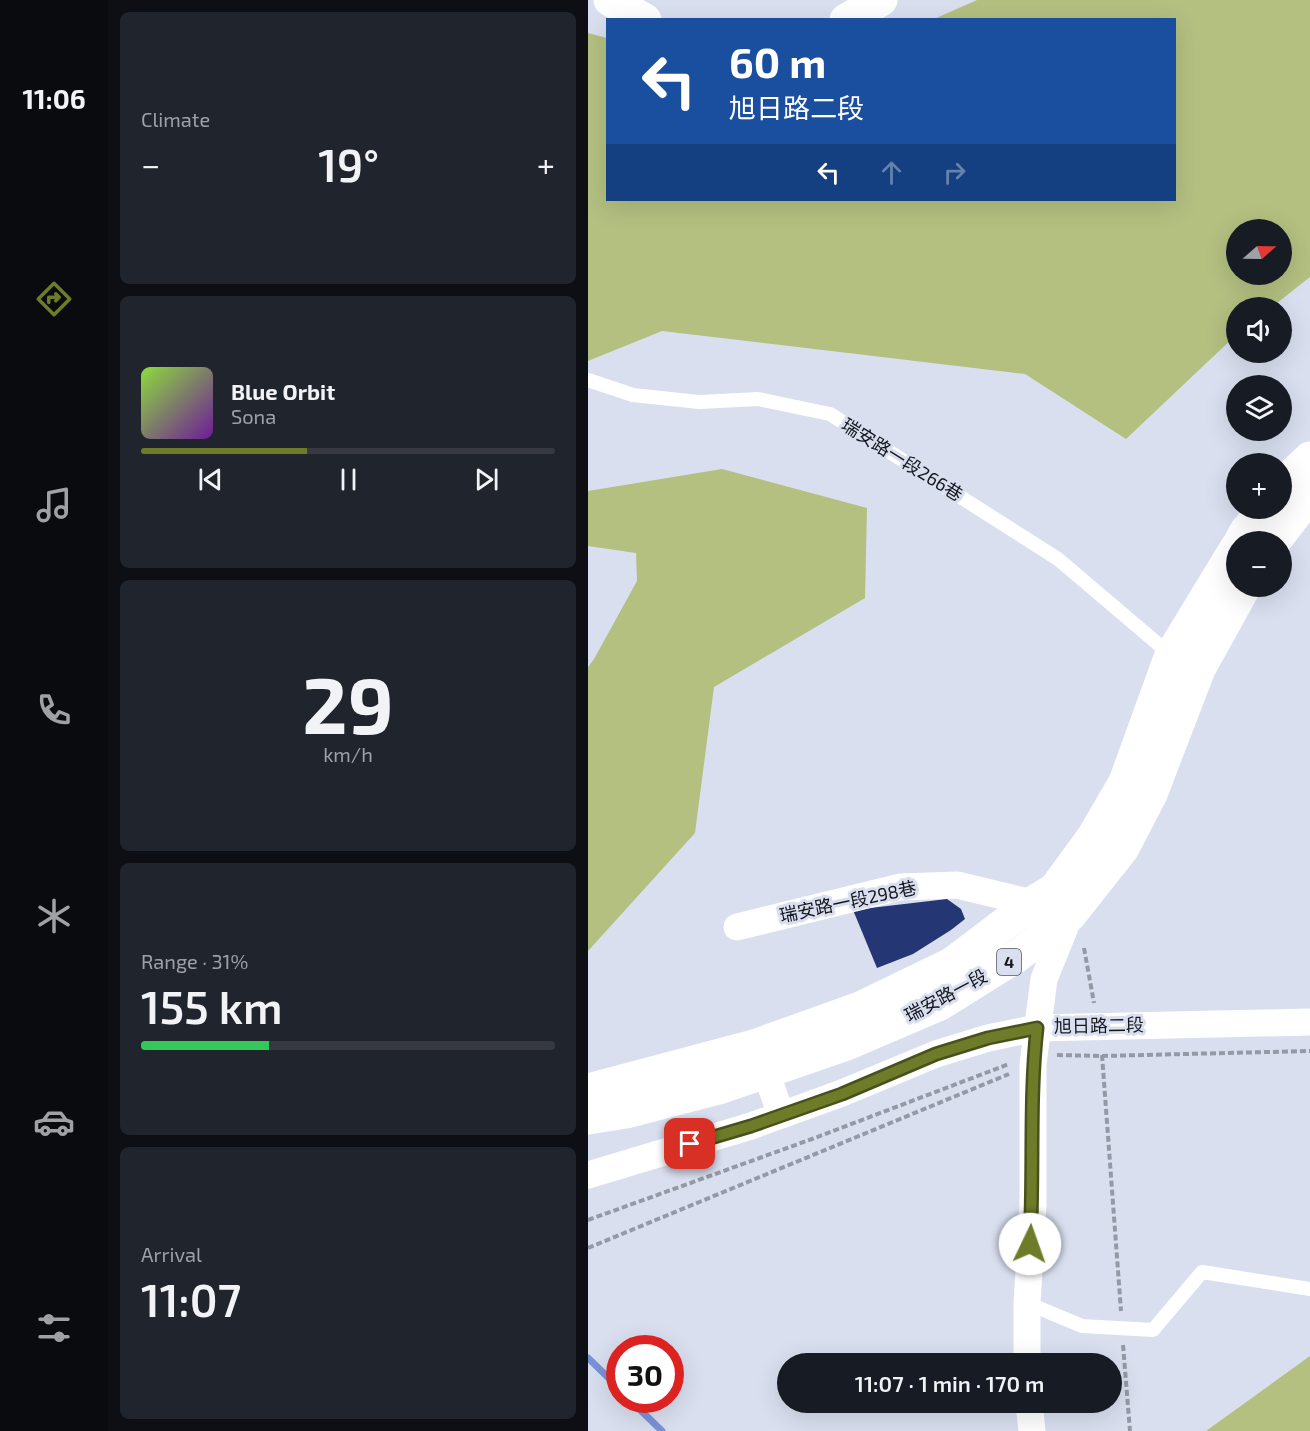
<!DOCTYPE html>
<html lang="en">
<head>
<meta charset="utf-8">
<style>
  :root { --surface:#171b24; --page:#20242c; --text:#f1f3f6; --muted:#9ea1a6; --line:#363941; --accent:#6e7c29 }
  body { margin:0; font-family:"Exo 2","Noto Sans TC",sans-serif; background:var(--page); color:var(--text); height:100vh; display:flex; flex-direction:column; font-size:22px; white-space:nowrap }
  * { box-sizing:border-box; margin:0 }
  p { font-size:20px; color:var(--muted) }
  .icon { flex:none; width:33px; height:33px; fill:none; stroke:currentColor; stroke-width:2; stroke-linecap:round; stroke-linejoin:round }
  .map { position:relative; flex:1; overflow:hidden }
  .sheet { display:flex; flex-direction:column; gap:12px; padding:12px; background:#0d0f14; width:480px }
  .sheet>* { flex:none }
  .hud { position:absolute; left:18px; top:18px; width:570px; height:183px; border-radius:0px; box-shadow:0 6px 24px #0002; background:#1a4fa0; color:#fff; overflow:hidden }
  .needle { width:39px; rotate:70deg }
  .buttons { position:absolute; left:638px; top:219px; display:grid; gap:12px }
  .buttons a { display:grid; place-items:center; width:66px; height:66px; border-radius:50%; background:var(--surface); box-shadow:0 6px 24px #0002; font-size:30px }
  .speed { position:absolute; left:18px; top:1335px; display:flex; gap:12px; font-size:30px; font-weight:700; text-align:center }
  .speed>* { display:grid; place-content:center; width:78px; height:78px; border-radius:50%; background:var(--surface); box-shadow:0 6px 24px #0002; line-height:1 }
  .speed .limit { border:9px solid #d22; background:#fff; color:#111 }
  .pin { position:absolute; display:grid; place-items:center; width:51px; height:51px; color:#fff; margin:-26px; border-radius:12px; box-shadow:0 3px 9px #0006 }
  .me { position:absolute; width:66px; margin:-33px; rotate:3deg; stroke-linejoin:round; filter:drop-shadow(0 0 4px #0008) }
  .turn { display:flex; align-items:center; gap:21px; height:126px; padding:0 24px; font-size:27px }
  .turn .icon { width:78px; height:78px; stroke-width:2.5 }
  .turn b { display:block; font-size:42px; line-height:51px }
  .lanes { display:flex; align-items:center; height:57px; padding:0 24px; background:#0003; justify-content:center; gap:30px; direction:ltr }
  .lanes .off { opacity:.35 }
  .big { font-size:45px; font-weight:600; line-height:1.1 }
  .sheet .card { flex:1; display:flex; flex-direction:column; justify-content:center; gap:9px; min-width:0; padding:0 21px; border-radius:9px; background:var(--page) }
  .sheet .dial { align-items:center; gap:0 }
  .dial b { font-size:78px; line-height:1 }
  .song { display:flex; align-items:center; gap:18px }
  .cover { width:72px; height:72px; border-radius:9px; background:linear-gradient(135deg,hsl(90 70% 55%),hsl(280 70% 35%)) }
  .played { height:6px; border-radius:3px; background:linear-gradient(90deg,var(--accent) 40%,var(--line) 40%) }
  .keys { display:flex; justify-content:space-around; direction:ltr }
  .heat { display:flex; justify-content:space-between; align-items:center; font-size:33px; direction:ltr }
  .charge { height:9px; border-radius:4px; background:linear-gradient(90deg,#34c759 31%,var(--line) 0) }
  .trip { position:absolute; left:189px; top:1353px; width:345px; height:60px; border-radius:30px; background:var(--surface); box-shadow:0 6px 24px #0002; font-weight:600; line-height:60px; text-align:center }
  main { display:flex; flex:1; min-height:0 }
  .tabs { display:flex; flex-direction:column; width:108px; justify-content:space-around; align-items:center; background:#090b0e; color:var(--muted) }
  .tabs .icon { width:42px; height:42px }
  .tabs .on { color:var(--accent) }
  .tabs b { font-size:27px; color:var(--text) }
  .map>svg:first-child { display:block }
  .green { fill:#b3c080; fill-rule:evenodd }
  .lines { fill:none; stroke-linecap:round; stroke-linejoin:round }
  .stream { stroke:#7993d9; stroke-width:7 }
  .building { fill:#243774 }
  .path { stroke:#9499a5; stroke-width:4; stroke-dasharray:6 3; stroke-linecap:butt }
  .lane { stroke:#fff; stroke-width:14 }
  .street { stroke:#fff; stroke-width:27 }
  .secondary { stroke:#fff; stroke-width:33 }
  .primary { stroke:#fff; stroke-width:33 }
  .route-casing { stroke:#48511b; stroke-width:15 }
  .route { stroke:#6e7c29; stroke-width:10 }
  .labels { text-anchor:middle; stroke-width:6; stroke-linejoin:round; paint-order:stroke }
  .shield { fill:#d9dfef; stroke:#4f525b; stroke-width:1.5 }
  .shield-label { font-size:16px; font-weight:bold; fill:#14161c }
  .street-label { font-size:18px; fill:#14161c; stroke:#d9dfef }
</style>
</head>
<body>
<main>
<nav class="tabs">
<b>11:06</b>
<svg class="icon on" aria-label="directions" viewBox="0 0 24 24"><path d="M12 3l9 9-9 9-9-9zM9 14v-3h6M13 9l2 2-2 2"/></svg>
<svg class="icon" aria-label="music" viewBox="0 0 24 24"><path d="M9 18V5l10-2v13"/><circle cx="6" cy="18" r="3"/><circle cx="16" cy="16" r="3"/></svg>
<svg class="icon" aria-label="phone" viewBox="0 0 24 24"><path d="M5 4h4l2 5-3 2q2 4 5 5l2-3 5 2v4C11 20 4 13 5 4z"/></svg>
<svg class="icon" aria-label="climate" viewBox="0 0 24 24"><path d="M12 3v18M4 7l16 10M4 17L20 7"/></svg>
<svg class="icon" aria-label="car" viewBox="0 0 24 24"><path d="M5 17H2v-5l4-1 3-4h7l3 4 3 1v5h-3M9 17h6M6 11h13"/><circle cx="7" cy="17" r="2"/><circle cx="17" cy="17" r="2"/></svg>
<svg class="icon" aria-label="filters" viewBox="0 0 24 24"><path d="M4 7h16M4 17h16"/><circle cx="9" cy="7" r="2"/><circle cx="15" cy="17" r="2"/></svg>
</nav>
<section class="sheet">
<div class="card"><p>Climate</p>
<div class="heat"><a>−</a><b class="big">19°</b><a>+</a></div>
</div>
<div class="card">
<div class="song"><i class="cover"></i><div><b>Blue Orbit</b><p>Sona</p></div></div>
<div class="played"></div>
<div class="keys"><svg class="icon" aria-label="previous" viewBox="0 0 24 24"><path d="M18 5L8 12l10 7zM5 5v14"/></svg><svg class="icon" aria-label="pause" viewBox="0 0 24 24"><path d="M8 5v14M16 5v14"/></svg><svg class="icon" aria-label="next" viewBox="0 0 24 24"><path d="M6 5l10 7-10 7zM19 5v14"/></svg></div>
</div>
<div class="card dial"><b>29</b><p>km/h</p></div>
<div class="card"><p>Range · 31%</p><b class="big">155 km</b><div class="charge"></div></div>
<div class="card"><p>Arrival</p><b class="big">11:07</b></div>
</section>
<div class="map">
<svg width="722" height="1431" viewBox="0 0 722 1431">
  <rect width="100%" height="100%" fill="#d9dfef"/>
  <g class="green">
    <path d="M389,0H722V277L684,307L648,308V335L538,439L437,374L74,331L0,361V33L19,38L20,200H586V20L346,19ZM648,230H693V274H648Z"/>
    <path d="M134,469L279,508L277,598L126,687L107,833L0,951V667L6,659L49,581L48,553L0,546V491Z"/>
    <path d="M722,1356V1431H618Z"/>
  </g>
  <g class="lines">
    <g class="stream">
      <path d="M0,1358L32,1389"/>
      <path d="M42,1400L74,1431"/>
    </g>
  </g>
  <path class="building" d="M359,899L373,909L377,919L363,930L325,954L289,968L265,910Z"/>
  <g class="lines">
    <g class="path">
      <path d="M496,948L506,1003"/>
      <path d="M469,1055L514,1056L722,1051"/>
      <path d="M514,1055L533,1311"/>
      <path d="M0,1220L224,1139L421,1064"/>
      <path d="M0,1248L421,1074"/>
      <path d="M535,1345L542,1431"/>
    </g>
    <g class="lane">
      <path d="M0,380L45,395L111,402L170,399L242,414L470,559L583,655"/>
      <path d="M439,1303L494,1326L565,1330L614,1272L722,1289"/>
    </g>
    <g class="street">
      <path d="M149,927L312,887L369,885L444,903L449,917"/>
      <path d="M169,1053L178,1072L193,1115"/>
      <path d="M0,1175L163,1126L254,1093L348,1054L400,1038L449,1028L722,1022"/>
      <path d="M439,1364V1303L445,1205V1064L456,979L482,915"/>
      <path d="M441,1402L444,1431"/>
    </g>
    <g class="secondary">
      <path d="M22,0L57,20"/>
      <path d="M258,20L293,0"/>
    </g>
    <g class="primary">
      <path d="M693,489L705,474L722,458"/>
      <path d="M652,542L658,531L677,508"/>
      <path d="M686,542L722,495"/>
      <path d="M0,1090L166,1046L272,1008L365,963L444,903L467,889L505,837L537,782L583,655L648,548"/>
      <path d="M0,1118L38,1112L134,1087L256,1045L352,1004L429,956L482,915L535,848L563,794L611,669L657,586"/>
    </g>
  </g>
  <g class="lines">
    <defs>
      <path id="route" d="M102,1144L163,1126L254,1094L348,1054L400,1038L449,1028C441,1099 446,1172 442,1244"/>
    </defs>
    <use href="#route" class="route-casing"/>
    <use href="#route" class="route"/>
  </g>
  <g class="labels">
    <rect class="shield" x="409" y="949" width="24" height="26" rx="4.5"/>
    <g class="shield-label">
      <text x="421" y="968">4</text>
    </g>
    <g class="street-label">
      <text transform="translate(314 460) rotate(32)" y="6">瑞安路一段266巷</text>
      <text transform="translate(260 902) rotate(-12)" y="6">瑞安路一段298巷</text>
      <text transform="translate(358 996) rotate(-28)" y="6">瑞安路一段</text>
      <text transform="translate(511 1026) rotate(-1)" y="6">旭日路二段</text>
    </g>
  </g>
</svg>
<div class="buttons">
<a><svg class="needle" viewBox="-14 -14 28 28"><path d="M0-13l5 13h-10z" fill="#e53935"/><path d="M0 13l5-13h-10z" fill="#9ea1a6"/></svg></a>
<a><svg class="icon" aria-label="sound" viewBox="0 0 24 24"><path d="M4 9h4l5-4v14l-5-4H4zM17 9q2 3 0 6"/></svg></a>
<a><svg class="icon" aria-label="layers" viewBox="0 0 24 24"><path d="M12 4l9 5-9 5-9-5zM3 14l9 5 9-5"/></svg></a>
<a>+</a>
<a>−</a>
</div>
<div class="speed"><div class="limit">30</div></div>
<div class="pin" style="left:102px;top:1144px;background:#d93025"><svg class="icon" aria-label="arrive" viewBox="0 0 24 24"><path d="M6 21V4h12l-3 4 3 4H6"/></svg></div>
<svg class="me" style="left:442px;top:1244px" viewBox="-20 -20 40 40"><circle r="19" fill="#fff"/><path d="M0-13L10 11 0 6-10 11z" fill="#6e7c29"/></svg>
<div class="trip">11:07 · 1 min · 170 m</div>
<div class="hud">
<div class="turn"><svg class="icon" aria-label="left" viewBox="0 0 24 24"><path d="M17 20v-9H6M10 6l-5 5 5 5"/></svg><div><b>60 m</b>旭日路二段</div></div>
<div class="lanes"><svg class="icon" aria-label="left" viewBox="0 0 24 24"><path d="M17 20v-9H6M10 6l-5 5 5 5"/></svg><svg class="icon off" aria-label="ahead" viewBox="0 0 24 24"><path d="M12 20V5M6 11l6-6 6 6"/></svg><svg class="icon off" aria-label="right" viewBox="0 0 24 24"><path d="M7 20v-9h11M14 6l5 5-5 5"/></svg></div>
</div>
</div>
</main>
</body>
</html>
